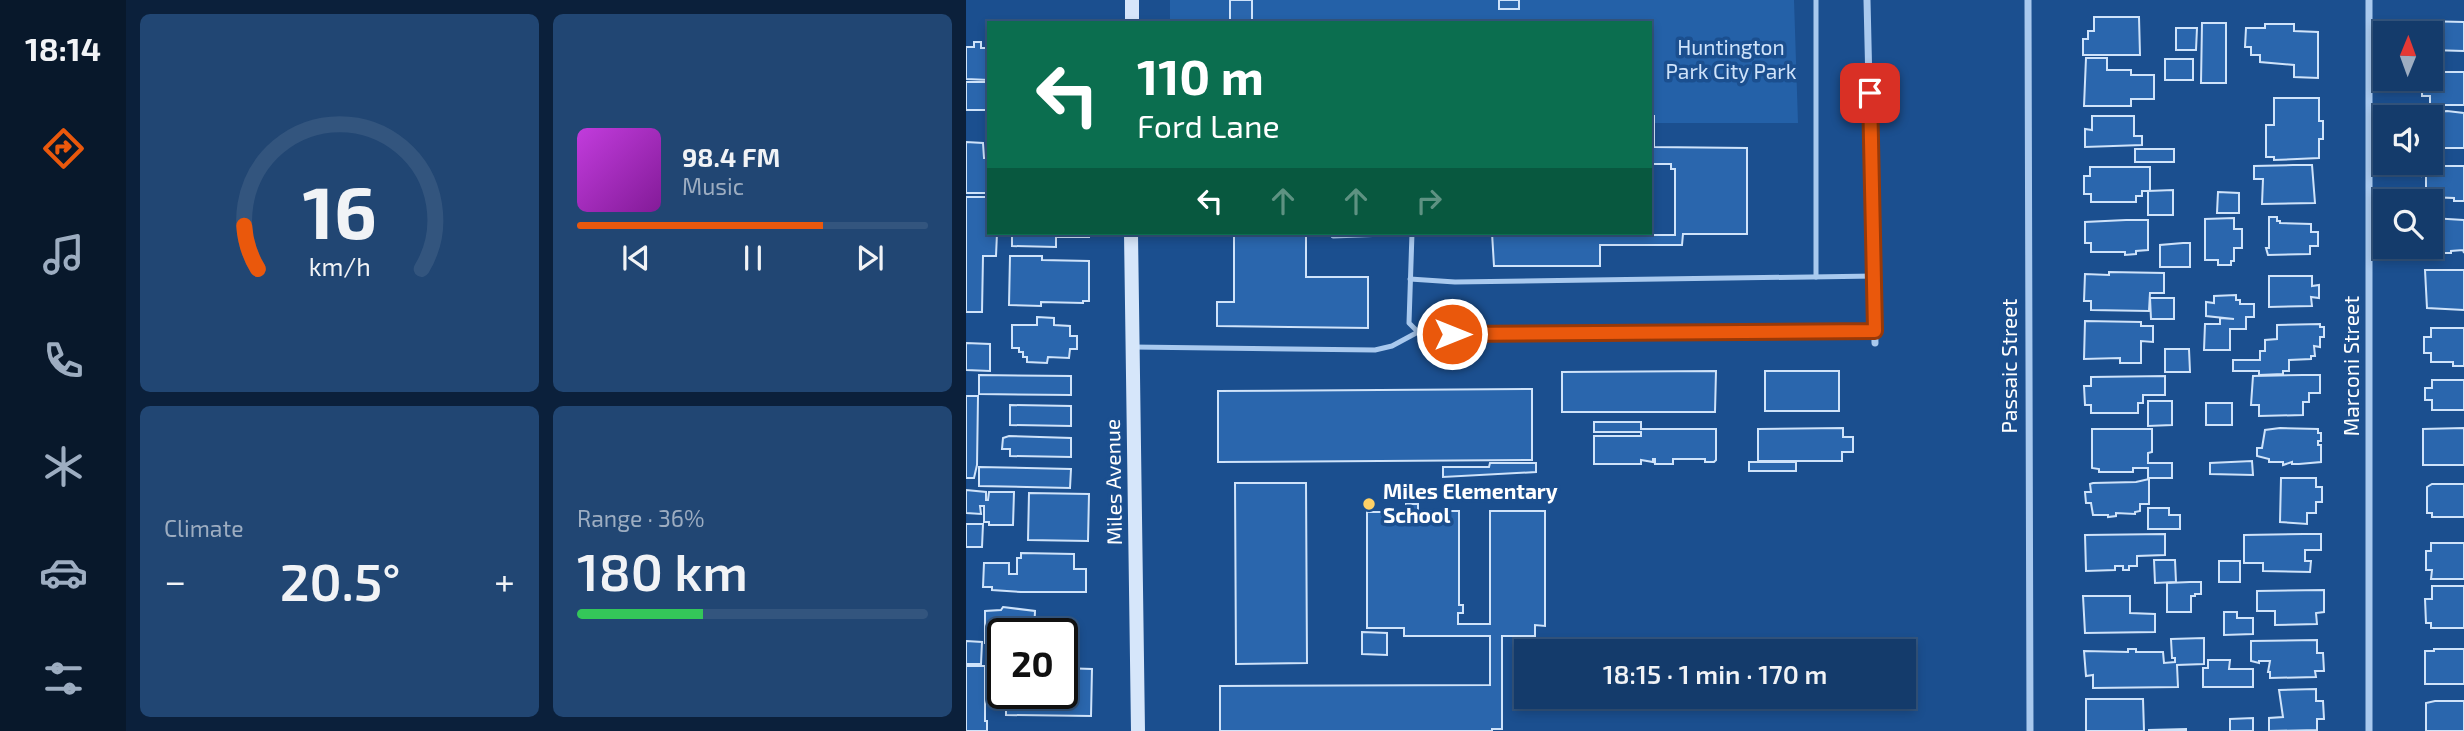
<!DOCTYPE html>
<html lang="en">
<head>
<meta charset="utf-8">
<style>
  :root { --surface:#143b6b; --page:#214673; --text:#f1f3f6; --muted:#9dadc1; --line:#33557e; --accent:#ea580c }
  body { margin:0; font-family:"Exo 2",sans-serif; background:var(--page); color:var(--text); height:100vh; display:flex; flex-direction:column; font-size:26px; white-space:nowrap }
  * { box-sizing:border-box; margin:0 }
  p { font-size:23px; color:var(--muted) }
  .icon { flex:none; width:38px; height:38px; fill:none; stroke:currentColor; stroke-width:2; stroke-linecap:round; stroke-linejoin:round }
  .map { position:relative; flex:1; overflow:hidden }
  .drawer { display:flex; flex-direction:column; gap:14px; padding:14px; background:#0b203b; width:840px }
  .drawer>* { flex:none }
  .hud { position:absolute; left:21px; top:21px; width:665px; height:214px; border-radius:0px; box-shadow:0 4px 10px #0003,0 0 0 2px var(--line); background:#0b6e4f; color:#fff; overflow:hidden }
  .needle { width:46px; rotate:1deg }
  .tools { position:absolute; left:1407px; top:21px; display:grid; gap:14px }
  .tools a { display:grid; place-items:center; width:70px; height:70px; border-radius:0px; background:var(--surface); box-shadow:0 4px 10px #0003,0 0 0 2px var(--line); font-size:35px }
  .speed { position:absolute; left:21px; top:618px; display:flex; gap:14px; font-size:35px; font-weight:700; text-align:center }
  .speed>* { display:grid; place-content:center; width:91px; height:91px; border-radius:50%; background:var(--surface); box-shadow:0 4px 10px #0003,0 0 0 2px var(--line); line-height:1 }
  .speed .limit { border:4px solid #111; border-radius:10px; background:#fff; color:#111 }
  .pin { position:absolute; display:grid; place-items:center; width:60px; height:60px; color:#fff; margin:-30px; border-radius:14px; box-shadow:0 4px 10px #0006 }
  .me { position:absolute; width:77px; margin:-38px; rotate:90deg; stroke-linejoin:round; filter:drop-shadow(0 0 5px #0008) }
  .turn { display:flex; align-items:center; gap:24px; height:147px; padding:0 35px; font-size:32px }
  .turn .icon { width:91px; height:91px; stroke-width:2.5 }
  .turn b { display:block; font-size:49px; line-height:60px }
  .lanes { display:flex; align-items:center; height:66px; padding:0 35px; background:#0003; justify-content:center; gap:35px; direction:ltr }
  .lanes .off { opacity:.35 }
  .big { font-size:52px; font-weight:600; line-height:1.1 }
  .drawer .card { flex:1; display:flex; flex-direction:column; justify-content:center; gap:10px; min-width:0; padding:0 24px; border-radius:10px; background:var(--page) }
  .drawer .dial { align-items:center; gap:0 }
  .dial svg { height:182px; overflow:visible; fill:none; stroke:var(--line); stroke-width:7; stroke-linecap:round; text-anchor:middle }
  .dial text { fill:var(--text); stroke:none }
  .song { display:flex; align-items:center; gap:21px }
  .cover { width:84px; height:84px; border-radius:10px; background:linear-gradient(135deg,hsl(290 70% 55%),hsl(290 70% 35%)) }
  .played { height:7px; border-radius:4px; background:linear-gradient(90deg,var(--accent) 70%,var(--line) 70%) }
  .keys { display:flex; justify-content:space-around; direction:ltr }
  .heat { display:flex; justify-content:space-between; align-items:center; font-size:38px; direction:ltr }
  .charge { height:10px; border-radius:5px; background:linear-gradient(90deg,#34c759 36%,var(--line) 0) }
  .drawer .tiles { flex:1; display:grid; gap:14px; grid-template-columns:repeat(2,1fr) }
  .trip { position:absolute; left:548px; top:639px; width:402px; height:70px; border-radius:0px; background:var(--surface); box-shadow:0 4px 10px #0003,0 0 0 2px var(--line); font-weight:600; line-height:70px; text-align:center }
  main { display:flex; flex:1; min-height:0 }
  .tabs { display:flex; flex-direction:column; width:126px; justify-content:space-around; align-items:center; background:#08182b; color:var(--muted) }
  .tabs .icon { width:49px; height:49px }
  .tabs .on { color:var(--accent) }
  .tabs b { font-size:32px; color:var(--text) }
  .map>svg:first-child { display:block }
  .green { fill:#2461a8 }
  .building { fill:#2a66ad; stroke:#cfe3fa; stroke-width:2 }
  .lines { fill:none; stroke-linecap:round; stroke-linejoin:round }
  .service { stroke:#a9c9ee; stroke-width:5 }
  .minor { stroke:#a9c9ee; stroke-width:7 }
  .secondary { stroke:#d6e6fa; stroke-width:14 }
  .route-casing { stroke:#983908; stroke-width:18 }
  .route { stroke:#ea580c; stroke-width:12 }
  .poi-dot { fill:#ffd166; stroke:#1b4f8f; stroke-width:2.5 }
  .labels { text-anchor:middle; stroke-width:7; stroke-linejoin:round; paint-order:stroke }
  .park-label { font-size:21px; fill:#cfe3fa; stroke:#1b4f8f }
  .street-label { font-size:21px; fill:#fff; stroke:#1b4f8f }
  .poi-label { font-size:21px; font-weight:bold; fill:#fff; stroke:#1b4f8f; text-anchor:start }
</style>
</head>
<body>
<main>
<nav class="tabs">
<b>18:14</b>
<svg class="icon on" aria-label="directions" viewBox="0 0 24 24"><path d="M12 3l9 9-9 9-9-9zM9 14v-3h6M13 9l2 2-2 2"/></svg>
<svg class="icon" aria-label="music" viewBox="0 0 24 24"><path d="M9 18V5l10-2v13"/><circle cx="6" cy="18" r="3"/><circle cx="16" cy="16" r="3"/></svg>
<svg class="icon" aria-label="phone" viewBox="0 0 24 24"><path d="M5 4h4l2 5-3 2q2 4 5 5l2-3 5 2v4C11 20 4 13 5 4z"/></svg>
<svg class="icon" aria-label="climate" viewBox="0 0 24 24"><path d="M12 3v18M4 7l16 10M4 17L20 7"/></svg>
<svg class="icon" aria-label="car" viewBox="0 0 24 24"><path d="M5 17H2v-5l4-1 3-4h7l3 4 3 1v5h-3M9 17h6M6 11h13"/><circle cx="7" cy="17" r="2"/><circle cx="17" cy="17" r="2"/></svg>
<svg class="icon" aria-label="filters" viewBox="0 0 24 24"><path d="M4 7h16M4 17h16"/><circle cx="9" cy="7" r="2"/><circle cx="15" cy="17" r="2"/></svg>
</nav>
<section class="drawer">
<div class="tiles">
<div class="card dial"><svg viewBox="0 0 100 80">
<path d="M14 69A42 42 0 1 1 86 69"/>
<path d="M14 69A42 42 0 0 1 8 50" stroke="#ea580c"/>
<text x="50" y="56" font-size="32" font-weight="700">16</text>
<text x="50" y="72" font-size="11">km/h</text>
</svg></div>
<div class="card">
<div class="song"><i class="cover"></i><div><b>98.4 FM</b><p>Music</p></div></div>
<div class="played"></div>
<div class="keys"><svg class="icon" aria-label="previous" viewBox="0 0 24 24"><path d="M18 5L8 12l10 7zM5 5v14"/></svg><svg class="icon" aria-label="pause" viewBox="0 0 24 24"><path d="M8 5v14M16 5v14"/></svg><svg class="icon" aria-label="next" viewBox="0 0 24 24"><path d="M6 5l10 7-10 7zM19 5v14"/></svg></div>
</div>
<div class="card"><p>Climate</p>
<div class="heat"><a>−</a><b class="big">20.5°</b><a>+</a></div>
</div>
<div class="card"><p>Range · 36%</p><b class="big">180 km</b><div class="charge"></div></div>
</div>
</section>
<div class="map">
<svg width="1498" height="731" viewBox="0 0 1498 731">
  <rect width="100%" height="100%" fill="#1b4f8f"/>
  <path class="green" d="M204,0H828L832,123H684V23H204Z"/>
  <g class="building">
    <rect x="264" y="0" width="22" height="23"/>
    <rect x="533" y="0" width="20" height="9"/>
    <path d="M1128,17H1173L1174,55H1117V39H1122V31H1128Z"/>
    <path d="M1456,21L1498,22V51L1465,50V33H1456Z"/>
    <path d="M1236,23H1260V83H1235Z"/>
    <path d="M1299,24H1328V31L1352,32V78L1328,77V65L1294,62V55H1285V47H1279L1280,28H1299Z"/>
    <path d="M1210,28H1231L1230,50H1210Z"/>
    <path d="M8,42H15V48H23V80L0,79V47H8Z"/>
    <path d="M1120,58H1141V70H1165V75H1188V99H1165V106H1118Z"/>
    <rect x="1199" y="59" width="28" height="21"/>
    <path d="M1465,72H1498V105H1464V96H1456V81H1464Z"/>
    <rect x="0" y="82" width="22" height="28"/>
    <path d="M1308,98H1353V121H1357V139H1353V158L1308,160V157H1300V125H1308Z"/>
    <path d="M1481,111L1498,113V148H1465V117H1463V113Z"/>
    <path d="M684,116H688V147L781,148V234H717L716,245H634V266H528L526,233H684V235H709V169H705V164H687V177H684Z"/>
    <path d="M1126,116H1168V136H1176V145L1119,147V129L1126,130Z"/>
    <path d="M0,142L17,143L18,158H23V193H0Z"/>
    <rect x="1169" y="149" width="39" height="13"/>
    <path d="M1327,165H1346L1349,203L1296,204L1297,179H1288V166Z"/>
    <path d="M1456,166H1498V201H1488V198L1460,197V175L1456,176Z"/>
    <path d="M1124,167H1184V191H1176V196H1170V202H1125V194H1118V176H1124Z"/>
    <path d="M1207,190V215H1182V191Z"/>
    <path d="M1252,192L1273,193V213H1251Z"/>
    <path d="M0,197H23V233H31L30,256H17L16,312H0Z"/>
    <path d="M1303,217H1311V221H1314V223L1345,224V232H1352V246H1344V254L1302,255L1300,248H1303Z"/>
    <path d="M1268,218V229H1276V248H1268V261H1265V265H1252V260H1239V219Z"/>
    <path d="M1465,218L1498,220V253L1497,250L1485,251V253H1478V250L1459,251L1458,247H1465Z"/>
    <path d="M1160,220H1182V250L1170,251V254L1159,255V252H1125V243H1119V222Z"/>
    <path d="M46,233H123V237H90V247L46,246Z"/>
    <path d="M268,233H340V277H402V328L251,326V302H268Z"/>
    <path d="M1217,243H1224V267H1194V245Z"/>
    <path d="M44,256H76V260L123,261V301H117V303L75,302V306L43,305Z"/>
    <path d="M1459,270H1498V310L1461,308Z"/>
    <path d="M1143,272L1198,273V293H1184L1183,311L1125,310V301H1118L1119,274L1143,275Z"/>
    <path d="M1303,276H1346V286L1353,285V298L1345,297L1346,306L1303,307Z"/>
    <path d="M1270,295V300H1274V304H1288V317H1280V329H1264V350H1238L1239,324H1254V318L1268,319L1240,316V302L1248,303V296Z"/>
    <path d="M1184,298H1208V319H1185Z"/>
    <path d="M71,317L88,318V325L104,326V336H111V349H104L103,358L82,357L81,363L61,362V357H57V352H53V348H46V325H71Z"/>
    <path d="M1119,321L1175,322V326H1187V342L1175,341V363H1154V358L1118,359Z"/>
    <path d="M1354,324V327H1358V337H1354V347L1348,346L1349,356H1345V359L1323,360V371H1317V374L1293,375V371H1267V360H1294V351H1299V340L1311,339V325Z"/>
    <path d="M1465,328H1498V366H1487V362H1465V353H1458V337H1465Z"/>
    <path d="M0,343L24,344V371L0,370Z"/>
    <path d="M1199,349H1223L1224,372H1199Z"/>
    <path d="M750,371L749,412H596V372Z"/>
    <rect x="799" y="371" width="74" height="40"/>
    <path d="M13,375L105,376V395L13,394Z"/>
    <path d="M1337,375H1354V393H1343V402H1337V415L1293,416V405H1285L1287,376Z"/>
    <path d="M1199,376V395H1177V403H1172V413H1125V405H1119L1118,386H1125V377Z"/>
    <path d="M1466,380H1498V410H1466V400H1459V388H1466Z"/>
    <path d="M566,389V460L252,462V391Z"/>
    <path d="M0,396H12L11,465L8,478H0Z"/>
    <path d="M1182,401H1206V425L1182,426Z"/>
    <rect x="1240" y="403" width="26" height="22"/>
    <path d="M44,405L105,406V426L44,425Z"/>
    <path d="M628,422H675V429H750V460L748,462H739V459H707V464H689V459H687V462L675,460V464H628V436H675V432H628Z"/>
    <path d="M877,428V437H887V452H876V461H792V429Z"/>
    <path d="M1314,428L1352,429V433H1355V441H1352V445H1355V462L1333,464H1326V462L1317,465V462H1303V459L1291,456V448H1296L1299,430Z"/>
    <path d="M1498,428V465H1457V429Z"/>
    <path d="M1126,429H1186V452L1182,453V463H1206V478H1182V468H1167V472H1133V469L1126,468Z"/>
    <path d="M43,436L105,438V457L44,456V449H36L37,438Z"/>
    <path d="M1286,461L1287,475L1244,474V463Z"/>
    <rect x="783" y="462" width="47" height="9"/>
    <path d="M524,463H570V472L477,477V467H523Z"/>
    <path d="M13,467L105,469L104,488L13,486Z"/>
    <path d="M1315,478H1350V487H1356V502H1350V513H1341V524L1314,522Z"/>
    <path d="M1183,479V504H1174V511L1169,512V514L1150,513V516L1142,517V515H1127L1125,503H1120L1119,492H1125L1124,484L1127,483L1170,482Z"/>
    <path d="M269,483H340L341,663L270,664Z"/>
    <path d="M1466,484H1498V517H1466V513H1461V487Z"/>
    <path d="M0,490L20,492V500H22L23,492H48L47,525H23V522H18V506H14L15,514L0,513Z"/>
    <path d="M63,493L123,494L122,541L62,540Z"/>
    <path d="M440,504H452V511H493V605H497V613H492V624H524V511H579V626L569,625V636H536V729H526V731H254V686L524,685V636H438V628H401V512H440Z"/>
    <path d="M1182,508H1203V515H1214V529H1182Z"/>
    <path d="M0,524H17L16,547H0Z"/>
    <path d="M1199,534V555L1171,556V566H1163V570H1157V566H1149V570L1120,571L1119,535Z"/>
    <path d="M1338,534H1355V550H1339V561H1345L1344,572L1297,571V563H1278V535Z"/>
    <path d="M1465,543H1498V579H1465L1466,570H1460V551H1465Z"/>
    <path d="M55,553L108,554V569H120V592H55L26,590V587H17L18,563H43V574H51V558H55Z"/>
    <path d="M1188,560H1209L1210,582L1189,583Z"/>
    <rect x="1253" y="561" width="21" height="21"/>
    <path d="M1224,582H1235V594H1229V596H1225V612H1201V583Z"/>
    <path d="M1466,586H1498V628H1465V623H1460L1459,599H1466Z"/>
    <path d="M1358,590V612L1350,613L1351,624L1309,625V611H1291V591Z"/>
    <path d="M1117,596H1164V613L1189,614V632L1119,633Z"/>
    <path d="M37,607L69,611L68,633L37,634V642L19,643V611L35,610Z"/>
    <path d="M1258,612H1271V618H1287V634L1258,635Z"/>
    <path d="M396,632L421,633V655L396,654Z"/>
    <path d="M1238,638V664L1211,665L1212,687L1127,688V675L1120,676L1118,651L1162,652V649H1170V652H1197L1198,663L1209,662V658H1206L1205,639Z"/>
    <path d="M1351,640V653H1357L1358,671H1349L1350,677L1304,678V672H1302L1304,661H1293V663L1285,661V641Z"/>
    <path d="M0,641L16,642L15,664H0Z"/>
    <path d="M1468,649H1498V684H1459V651H1468Z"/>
    <path d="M1242,660H1264L1263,669H1287V687H1237V668H1242Z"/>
    <path d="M0,666H19V721H21V731H0Z"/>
    <path d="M96,668L126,669L125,716L40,715V693H96Z"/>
    <path d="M1350,689V701H1357L1358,719H1351V730L1303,731V718L1317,717L1313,690Z"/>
    <path d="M1120,699H1177L1178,731H1120Z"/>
    <path d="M1469,701H1498V731H1460V703Z"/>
    <path d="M1287,718V731H1264V719Z"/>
    <path d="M1220,729V731H1183V730Z"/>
  </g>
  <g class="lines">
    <g class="service">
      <path d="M850,0V277"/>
      <path d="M446,233L443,323L452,332"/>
      <path d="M367,236L446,233"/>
      <path d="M444,279L489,282L909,276"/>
      <path d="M167,347L409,350L426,346L452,332L486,334L909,331"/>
    </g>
    <g class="minor">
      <path d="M901,0L909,343"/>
      <path d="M1062,0L1064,731"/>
      <path d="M1403,0V731"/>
    </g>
    <g class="secondary">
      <path d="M166,0V23"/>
      <path d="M165,233L172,731"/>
    </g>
  </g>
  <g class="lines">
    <defs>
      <path id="route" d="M486,334L909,331L904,93"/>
    </defs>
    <use href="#route" class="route-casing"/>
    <use href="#route" class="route"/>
  </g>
  <circle class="poi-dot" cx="403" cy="504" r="7"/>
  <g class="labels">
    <g class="park-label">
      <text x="765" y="55">Huntington<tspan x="765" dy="24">Park City Park</tspan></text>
    </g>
    <g class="street-label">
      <text transform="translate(1044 366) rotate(-90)" y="7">Passaic Street</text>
      <text transform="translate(1386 366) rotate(-90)" y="7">Marconi Street</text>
      <text transform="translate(148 482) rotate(-91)" y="7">Miles Avenue</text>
    </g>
    <g class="poi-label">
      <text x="417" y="499">Miles Elementary<tspan x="417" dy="24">School</tspan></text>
    </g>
  </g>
</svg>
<div class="tools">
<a><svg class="needle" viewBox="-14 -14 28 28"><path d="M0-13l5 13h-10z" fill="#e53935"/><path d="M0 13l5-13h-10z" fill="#9dadc1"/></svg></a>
<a><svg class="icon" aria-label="sound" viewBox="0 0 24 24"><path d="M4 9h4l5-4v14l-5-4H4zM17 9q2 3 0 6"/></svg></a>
<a><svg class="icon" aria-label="search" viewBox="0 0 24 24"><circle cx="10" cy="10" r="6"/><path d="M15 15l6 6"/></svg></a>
</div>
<div class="speed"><div class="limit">20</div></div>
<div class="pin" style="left:904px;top:93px;background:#d93025"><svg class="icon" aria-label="arrive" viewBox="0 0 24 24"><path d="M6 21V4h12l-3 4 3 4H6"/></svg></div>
<svg class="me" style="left:486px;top:334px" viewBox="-20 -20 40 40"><circle r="17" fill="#ea580c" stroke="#fff" stroke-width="3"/><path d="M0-11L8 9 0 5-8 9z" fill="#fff"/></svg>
<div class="trip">18:15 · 1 min · 170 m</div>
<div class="hud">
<div class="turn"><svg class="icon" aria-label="left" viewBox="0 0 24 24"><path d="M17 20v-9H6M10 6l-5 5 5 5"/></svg><div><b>110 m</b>Ford Lane</div></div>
<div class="lanes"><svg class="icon" aria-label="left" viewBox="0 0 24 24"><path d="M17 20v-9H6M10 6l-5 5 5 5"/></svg><svg class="icon off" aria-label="ahead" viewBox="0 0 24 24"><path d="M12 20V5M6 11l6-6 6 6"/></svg><svg class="icon off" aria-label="ahead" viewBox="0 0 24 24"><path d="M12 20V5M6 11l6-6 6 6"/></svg><svg class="icon off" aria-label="right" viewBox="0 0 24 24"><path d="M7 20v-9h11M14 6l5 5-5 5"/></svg></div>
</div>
</div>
</main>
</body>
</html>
